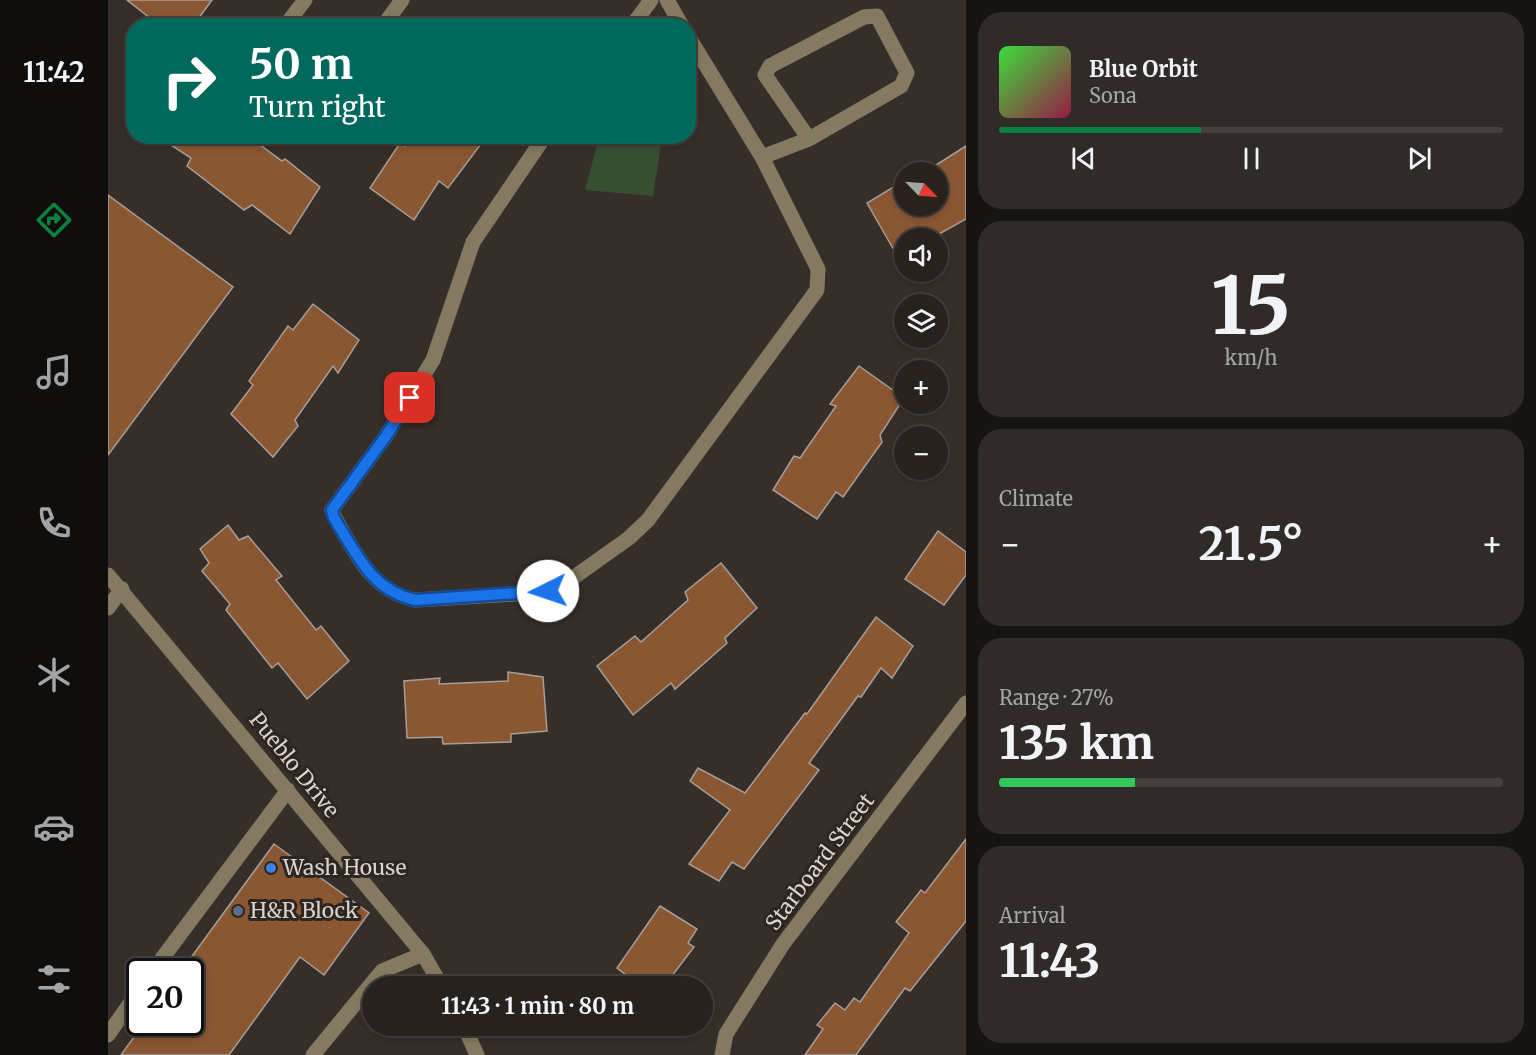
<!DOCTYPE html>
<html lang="en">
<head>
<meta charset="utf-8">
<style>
  :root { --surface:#28221f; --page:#302a28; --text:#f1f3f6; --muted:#a5a4a4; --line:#443f3d; --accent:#0b8043 }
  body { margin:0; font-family:Merriweather,serif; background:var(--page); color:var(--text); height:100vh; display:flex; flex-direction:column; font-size:22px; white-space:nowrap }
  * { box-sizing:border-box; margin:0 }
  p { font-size:20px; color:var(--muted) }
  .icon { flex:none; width:33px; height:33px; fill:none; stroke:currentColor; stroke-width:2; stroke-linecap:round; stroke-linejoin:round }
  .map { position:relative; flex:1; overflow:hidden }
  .panel { display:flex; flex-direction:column; gap:12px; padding:12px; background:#161311; width:570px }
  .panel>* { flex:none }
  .banner { position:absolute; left:18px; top:18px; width:570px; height:126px; border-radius:24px; box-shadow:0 3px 9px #0003,0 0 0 2px var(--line); background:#00695c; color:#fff; overflow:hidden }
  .needle { width:39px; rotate:115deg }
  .buttons { position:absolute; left:786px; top:162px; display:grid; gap:12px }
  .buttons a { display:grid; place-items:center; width:54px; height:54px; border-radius:50%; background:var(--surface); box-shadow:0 3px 9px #0003,0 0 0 2px var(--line); font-size:30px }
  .speed { position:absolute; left:18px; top:958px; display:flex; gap:12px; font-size:30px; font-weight:700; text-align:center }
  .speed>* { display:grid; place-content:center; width:78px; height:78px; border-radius:50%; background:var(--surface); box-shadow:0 3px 9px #0003,0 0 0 2px var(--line); line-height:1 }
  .speed .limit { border:3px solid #111; border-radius:9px; background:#fff; color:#111 }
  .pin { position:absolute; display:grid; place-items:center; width:51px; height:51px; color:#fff; margin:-26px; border-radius:12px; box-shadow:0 3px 9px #0006 }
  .me { position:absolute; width:66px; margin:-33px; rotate:266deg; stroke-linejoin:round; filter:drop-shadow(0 0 4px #0008) }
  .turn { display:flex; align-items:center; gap:21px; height:126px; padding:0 24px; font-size:27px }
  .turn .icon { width:78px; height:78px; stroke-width:2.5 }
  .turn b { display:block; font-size:42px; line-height:51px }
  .big { font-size:45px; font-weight:700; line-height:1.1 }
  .panel .card { flex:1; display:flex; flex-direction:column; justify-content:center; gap:9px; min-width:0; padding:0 21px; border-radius:24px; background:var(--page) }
  .panel .dial { align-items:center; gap:0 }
  .dial b { font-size:78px; line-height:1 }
  .song { display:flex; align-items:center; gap:18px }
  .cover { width:72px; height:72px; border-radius:9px; background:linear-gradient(135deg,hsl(120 70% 55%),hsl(340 70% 35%)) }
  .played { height:6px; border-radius:3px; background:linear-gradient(90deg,var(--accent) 40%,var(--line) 40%) }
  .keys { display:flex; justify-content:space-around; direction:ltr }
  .heat { display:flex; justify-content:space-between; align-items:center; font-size:33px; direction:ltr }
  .charge { height:9px; border-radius:4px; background:linear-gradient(90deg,#34c759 27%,var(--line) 0) }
  .trip { position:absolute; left:254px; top:976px; width:351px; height:60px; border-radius:30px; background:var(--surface); box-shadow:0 3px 9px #0003,0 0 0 2px var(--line); font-weight:700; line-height:60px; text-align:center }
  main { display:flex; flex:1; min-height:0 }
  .tab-bar { display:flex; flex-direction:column; width:108px; justify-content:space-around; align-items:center; background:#100e0c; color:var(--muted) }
  .tab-bar .icon { width:42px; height:42px }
  .tab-bar .current { color:var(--accent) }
  .tab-bar b { font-size:27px; color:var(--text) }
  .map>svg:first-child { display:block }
  .green { fill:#374f30 }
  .building { fill:#8a5733; stroke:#a89e98; stroke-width:1.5 }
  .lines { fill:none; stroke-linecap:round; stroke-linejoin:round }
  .minor { stroke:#847a61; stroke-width:15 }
  .route-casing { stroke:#114b97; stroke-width:15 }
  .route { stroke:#1a73e8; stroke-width:10 }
  .shop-dot { fill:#3f7fe0; stroke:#2c2520; stroke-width:2 }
  .service-dot { fill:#5c6f8a; stroke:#2c2520; stroke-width:2 }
  .labels { text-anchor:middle; stroke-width:6; stroke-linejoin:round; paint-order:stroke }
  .street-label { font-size:21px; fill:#d8d3d0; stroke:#2c2520 }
  .poi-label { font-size:21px; fill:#d8d3d0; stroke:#2c2520; text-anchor:start }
</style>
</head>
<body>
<main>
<nav class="tab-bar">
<b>11:42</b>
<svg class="icon current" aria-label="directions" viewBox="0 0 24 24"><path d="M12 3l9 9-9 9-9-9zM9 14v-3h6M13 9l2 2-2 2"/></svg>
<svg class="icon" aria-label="music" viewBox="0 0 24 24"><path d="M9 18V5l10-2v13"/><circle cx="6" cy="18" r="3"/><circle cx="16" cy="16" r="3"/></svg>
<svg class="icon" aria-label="phone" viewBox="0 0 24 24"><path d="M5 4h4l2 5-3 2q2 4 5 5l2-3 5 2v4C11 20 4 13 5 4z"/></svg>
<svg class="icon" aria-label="climate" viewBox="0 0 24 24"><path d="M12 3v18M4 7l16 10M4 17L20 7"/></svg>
<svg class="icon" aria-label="car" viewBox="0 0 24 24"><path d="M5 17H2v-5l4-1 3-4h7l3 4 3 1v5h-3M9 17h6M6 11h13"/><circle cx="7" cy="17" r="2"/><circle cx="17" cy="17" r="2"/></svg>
<svg class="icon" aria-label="filters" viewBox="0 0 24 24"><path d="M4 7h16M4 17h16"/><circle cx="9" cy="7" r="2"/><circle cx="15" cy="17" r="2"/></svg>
</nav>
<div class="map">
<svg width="858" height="1055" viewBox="0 0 858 1055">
  <rect width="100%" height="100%" fill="#362e29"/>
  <path class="green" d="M491,137H554L545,196L477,190Z"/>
  <g class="building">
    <path d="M19,0H104L85,26H52Z"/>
    <path d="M49,136H140L174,161L177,159L212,187L182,234L144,205L136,210L79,166L83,158Z"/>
    <path d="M304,136H379L340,188L331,181L306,220L262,188L292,143L297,146Z"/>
    <path d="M858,146V219L824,238H796V245L787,252L759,203L792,183L794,187L796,186V206H830V172H817Z"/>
    <path d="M0,195L125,287L0,455Z"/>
    <path d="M205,304L251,340L230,373L225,366L187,420L190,426L165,457L123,414L145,385L141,381L180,326L185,330Z"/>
    <path d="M751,366L796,398L772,435L774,442L735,497L728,492L709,519L665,490L686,456L692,458L728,406L722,404Z"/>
    <path d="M120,525L131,540L140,536L174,576L168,580L208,630L213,626L241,661L199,699L170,663L164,668L118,610L122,604L94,571L101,563L92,549Z"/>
    <path d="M830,531L858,552V575L836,605L797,579Z"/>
    <path d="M613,563L649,608L617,638L619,643L567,689L563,683L525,715L489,666L527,636L533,642L580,600L577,592Z"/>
    <path d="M768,617L805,646L784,678L773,668L753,697L750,696L701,763L711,770L636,869L624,862L611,881L581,864L622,810L582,781L590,768L637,793L697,713L699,714Z"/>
    <path d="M400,672L435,677L439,731L403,734V742L335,744L334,737L299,738L296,681L332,678L331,684L400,681Z"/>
    <path d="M858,839V921L802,991L797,988L748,1055H697L715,1029L709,1025L727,1003L737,1010L746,998L752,1002L801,933L788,922L813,890L817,893Z"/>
    <path d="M166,844L261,913L216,975L192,957L121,1055H13L36,1023H82V959Z"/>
    <path d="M552,906L589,929L580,943L586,947L560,981L551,976L544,987H534L509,968Z"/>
  </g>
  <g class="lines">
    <g class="minor">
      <path d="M559,0L574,26"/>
      <path d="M177,26L197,0"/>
      <path d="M275,26L294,0"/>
      <path d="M524,26L543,0"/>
      <path d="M437,136L365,242L325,360L278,436L224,510L227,518C248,554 263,590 307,600L439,592L462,580L521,538L540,520L709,290L710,269L654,157L580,36"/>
      <path d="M654,157L701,139L657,75L662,66L756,17L769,16L799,73L793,86L701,139"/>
      <path d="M0,575L315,954L334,987"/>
      <path d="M0,608L14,589"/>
      <path d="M44,972L180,790"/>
      <path d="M356,1026L369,1055"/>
      <path d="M0,1035L32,989"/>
      <path d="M205,1055L274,971L315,954"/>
      <path d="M614,1055L618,1034L675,944L858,703"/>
    </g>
  </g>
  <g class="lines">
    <defs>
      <path id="route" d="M302,398L278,436L224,510L226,518C249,554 263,590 307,600L440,591"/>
    </defs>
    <use href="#route" class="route-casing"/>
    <use href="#route" class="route"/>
  </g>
  <circle class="shop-dot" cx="163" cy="868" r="6"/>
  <circle class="service-dot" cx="130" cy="911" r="6"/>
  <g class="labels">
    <g class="street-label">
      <text transform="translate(186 765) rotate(51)" y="7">Pueblo Drive</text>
      <text transform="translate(712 862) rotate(-53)" y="7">Starboard Street</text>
    </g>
    <g class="poi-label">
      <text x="175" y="875">Wash House</text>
      <text x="142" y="918">H&amp;R Block</text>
    </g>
  </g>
</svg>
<div class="buttons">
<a><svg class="needle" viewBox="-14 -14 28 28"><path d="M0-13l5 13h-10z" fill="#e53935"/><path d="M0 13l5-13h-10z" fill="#a5a4a4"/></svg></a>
<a><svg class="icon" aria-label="sound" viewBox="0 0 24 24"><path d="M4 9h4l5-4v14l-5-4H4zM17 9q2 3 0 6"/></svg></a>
<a><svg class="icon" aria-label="layers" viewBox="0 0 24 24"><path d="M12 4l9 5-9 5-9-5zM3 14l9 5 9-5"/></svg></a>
<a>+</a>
<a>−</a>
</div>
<div class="speed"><div class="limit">20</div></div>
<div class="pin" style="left:302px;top:398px;background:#d93025"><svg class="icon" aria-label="arrive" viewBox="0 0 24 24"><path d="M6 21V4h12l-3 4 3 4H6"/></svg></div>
<svg class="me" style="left:440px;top:591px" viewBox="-20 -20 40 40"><circle r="19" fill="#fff"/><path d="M0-13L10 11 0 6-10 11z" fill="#1a73e8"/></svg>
<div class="trip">11:43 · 1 min · 80 m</div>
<div class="banner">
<div class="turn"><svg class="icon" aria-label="right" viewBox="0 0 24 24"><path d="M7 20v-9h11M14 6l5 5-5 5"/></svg><div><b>50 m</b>Turn right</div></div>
</div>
</div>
<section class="panel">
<div class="card">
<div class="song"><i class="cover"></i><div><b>Blue Orbit</b><p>Sona</p></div></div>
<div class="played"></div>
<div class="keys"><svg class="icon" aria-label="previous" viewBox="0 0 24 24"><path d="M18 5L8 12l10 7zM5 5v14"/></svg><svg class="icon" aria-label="pause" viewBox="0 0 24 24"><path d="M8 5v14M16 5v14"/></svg><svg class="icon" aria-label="next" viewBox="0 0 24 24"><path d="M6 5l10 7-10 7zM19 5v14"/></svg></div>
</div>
<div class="card dial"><b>15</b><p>km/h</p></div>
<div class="card"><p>Climate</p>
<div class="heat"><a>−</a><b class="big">21.5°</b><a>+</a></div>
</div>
<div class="card"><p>Range · 27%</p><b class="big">135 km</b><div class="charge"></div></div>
<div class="card"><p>Arrival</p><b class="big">11:43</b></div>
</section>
</main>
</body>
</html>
